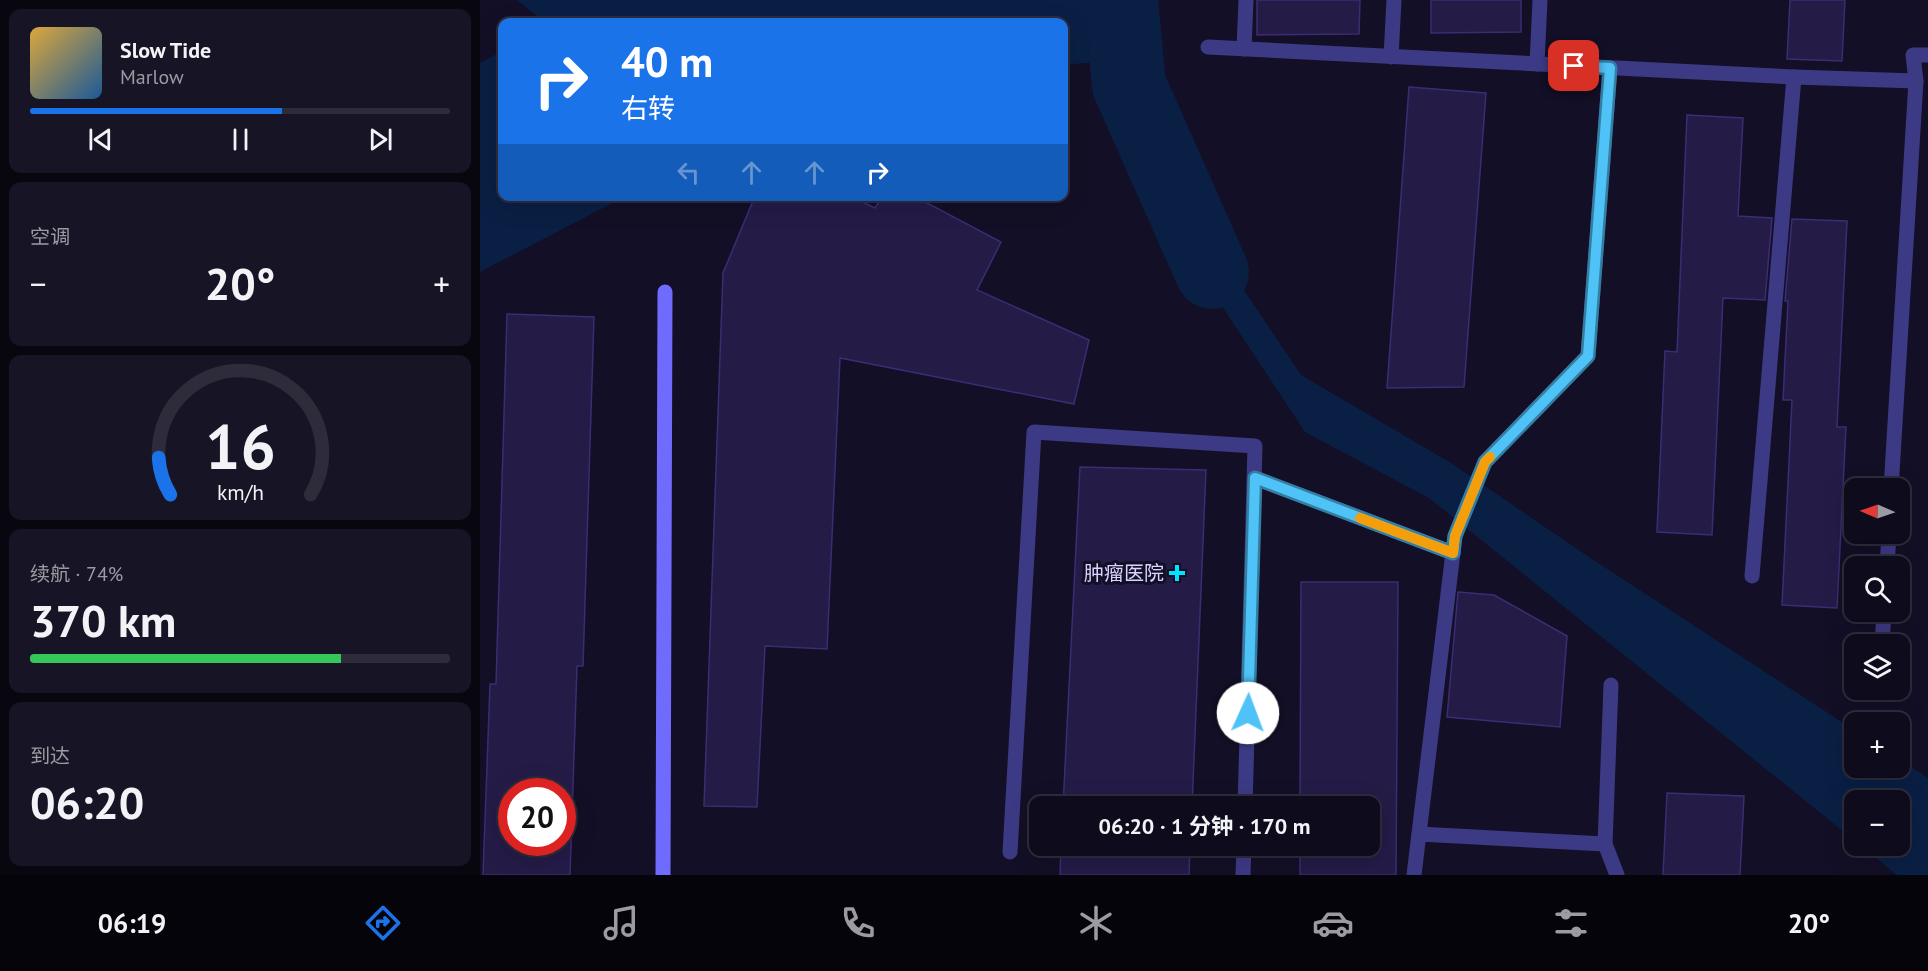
<!DOCTYPE html>
<html lang="zh">
<head>
<meta charset="utf-8">
<style>
  :root { --surface:#0e0b1c; --page:#171425; --text:#f1f3f6; --muted:#9b9ba3; --line:#2e2b3b; --accent:#1a73e8 }
  body { margin:0; font-family:"PT Sans","Noto Sans SC",sans-serif; background:var(--page); color:var(--text); height:100vh; display:flex; flex-direction:column; font-size:22px; white-space:nowrap }
  * { box-sizing:border-box; margin:0 }
  p { font-size:20px; color:var(--muted) }
  .icon { flex:none; width:33px; height:33px; fill:none; stroke:currentColor; stroke-width:2; stroke-linecap:round; stroke-linejoin:round }
  .map { position:relative; flex:1; overflow:hidden }
  .sheet { display:flex; flex-direction:column; gap:9px; padding:9px; background:#08060f; width:480px }
  .sheet>* { flex:none }
  .banner { position:absolute; left:18px; top:18px; width:570px; height:183px; border-radius:12px; box-shadow:0 6px 24px #0002,0 0 0 2px var(--line); background:#1a73e8; color:#fff; overflow:hidden }
  .needle { width:39px; rotate:272deg }
  .fabs { position:absolute; left:1364px; top:478px; display:grid; gap:12px }
  .fabs a { display:grid; place-items:center; width:66px; height:66px; border-radius:12px; background:var(--surface); box-shadow:0 6px 24px #0002,0 0 0 2px var(--line); font-size:30px }
  .speed { position:absolute; left:18px; top:778px; display:flex; gap:12px; font-size:30px; font-weight:700; text-align:center }
  .speed>* { display:grid; place-content:center; width:78px; height:78px; border-radius:50%; background:var(--surface); box-shadow:0 6px 24px #0002,0 0 0 2px var(--line); line-height:1 }
  .speed .limit { border:9px solid #d22; background:#fff; color:#111 }
  .pin { position:absolute; display:grid; place-items:center; width:51px; height:51px; color:#fff; margin:-26px; border-radius:12px; box-shadow:0 3px 9px #0006 }
  .me { position:absolute; width:66px; margin:-33px; rotate:2deg; stroke-linejoin:round; filter:drop-shadow(0 0 4px #0008) }
  .turn { display:flex; align-items:center; gap:21px; height:126px; padding:0 24px; font-size:27px }
  .turn .icon { width:78px; height:78px; stroke-width:2.5 }
  .turn b { display:block; font-size:42px; line-height:51px }
  .lanes { display:flex; align-items:center; height:57px; padding:0 24px; background:#0003; justify-content:center; gap:30px; direction:ltr }
  .lanes .off { opacity:.35 }
  .big { font-size:45px; font-weight:700; line-height:1.1 }
  .sheet .tile { flex:1; display:flex; flex-direction:column; justify-content:center; gap:9px; min-width:0; padding:0 21px; border-radius:12px; background:var(--page) }
  .sheet .dial { align-items:center; gap:0 }
  .dial svg { height:156px; overflow:visible; fill:none; stroke:var(--line); stroke-width:7; stroke-linecap:round; text-anchor:middle }
  .dial text { fill:var(--text); stroke:none }
  .song { display:flex; align-items:center; gap:18px }
  .cover { width:72px; height:72px; border-radius:9px; background:linear-gradient(135deg,hsl(40 70% 55%),hsl(210 70% 35%)) }
  .played { height:6px; border-radius:3px; background:linear-gradient(90deg,var(--accent) 60%,var(--line) 60%) }
  .keys { display:flex; justify-content:space-around; direction:ltr }
  .heat { display:flex; justify-content:space-between; align-items:center; font-size:33px; direction:ltr }
  .charge { height:9px; border-radius:4px; background:linear-gradient(90deg,#34c759 74%,var(--line) 0) }
  .trip { position:absolute; left:549px; top:796px; width:351px; height:60px; border-radius:12px; background:var(--surface); box-shadow:0 6px 24px #0002,0 0 0 2px var(--line); font-weight:700; line-height:60px; text-align:center }
  .menu { display:flex; height:96px; justify-content:space-around; align-items:center; background:#06040b; color:var(--muted) }
  .menu .icon { width:42px; height:42px }
  .menu .active { color:var(--accent) }
  .menu b { font-size:27px; color:var(--text) }
  main { display:flex; flex:1; min-height:0 }
  .map>svg:first-child { display:block }
  .water { fill:#0a1f44 }
  .lines { fill:none; stroke-linecap:round; stroke-linejoin:round }
  .river { stroke:#0a1f44; stroke-width:74 }
  .building { fill:#241b47; stroke:#3b2d73; stroke-width:1.5; fill-rule:evenodd }
  .lane { stroke:#3d3a85; stroke-width:15 }
  .secondary { stroke:#6f6bff; stroke-width:15 }
  .route-casing { stroke:#337fa1; stroke-width:15 }
  .route { stroke:#4fc3f7; stroke-width:10 }
  .slow { stroke:#f59e0b; stroke-width:10 }
  .poi-dot { fill:#00e5ff; stroke:#130f26; stroke-width:2 }
  .labels { text-anchor:middle; stroke-width:6; stroke-linejoin:round; paint-order:stroke }
  .poi-label { font-size:20px; fill:#d9d4ff; stroke:#130f26; text-anchor:end }
</style>
</head>
<body>
<main>
<section class="sheet">
<div class="tile">
<div class="song"><i class="cover"></i><div><b>Slow Tide</b><p>Marlow</p></div></div>
<div class="played"></div>
<div class="keys"><svg class="icon" aria-label="previous" viewBox="0 0 24 24"><path d="M18 5L8 12l10 7zM5 5v14"/></svg><svg class="icon" aria-label="pause" viewBox="0 0 24 24"><path d="M8 5v14M16 5v14"/></svg><svg class="icon" aria-label="next" viewBox="0 0 24 24"><path d="M6 5l10 7-10 7zM19 5v14"/></svg></div>
</div>
<div class="tile"><p>空调</p>
<div class="heat"><a>−</a><b class="big">20°</b><a>+</a></div>
</div>
<div class="tile dial"><svg viewBox="0 0 100 80">
<path d="M14 69A42 42 0 1 1 86 69"/>
<path d="M14 69A42 42 0 0 1 8 50" stroke="#1a73e8"/>
<text x="50" y="56" font-size="32" font-weight="700">16</text>
<text x="50" y="72" font-size="11">km/h</text>
</svg></div>
<div class="tile"><p>续航 · 74%</p><b class="big">370 km</b><div class="charge"></div></div>
<div class="tile"><p>到达</p><b class="big">06:20</b></div>
</section>
<div class="map">
<svg width="1448" height="875" viewBox="0 0 1448 875">
  <rect width="100%" height="100%" fill="#130f26"/>
  <g class="water">
    <path d="M37,0H670L669,57L684,171L821,375L971,463L1109,557L1374,730V768H1419V759L1448,778V875H1417L1381,846H1419V801H1374V840L949,498L825,432L660,182L628,61L584,65V22H60L62,20Z"/>
    <path d="M22,51V196L144,197L0,272V63Z"/>
  </g>
  <g class="lines">
    <path class="river" d="M641,0L649,85L732,272"/>
  </g>
  <g class="building">
    <path d="M777,0H880L879,34L777,35Z"/>
    <path d="M951,0H1041V32L951,33Z"/>
    <path d="M1310,0H1365L1362,61L1307,59Z"/>
    <path d="M929,87L1006,93L984,387L907,388Z"/>
    <path d="M1207,115L1263,118L1258,216L1292,218L1285,300L1243,298L1232,535L1177,532L1185,351L1197,352Z"/>
    <path d="M275,196H370L395,208L403,196H434L521,242L497,290L609,340L594,404L360,358L347,649L285,646L277,807L224,806L243,273Z"/>
    <path d="M1312,219L1367,221L1357,427H1366L1357,608L1302,605L1312,400H1303L1308,301H1305Z"/>
    <path d="M27,314L114,317L103,666H97L90,875H3L10,684H16ZM32,792H82V843H32Z"/>
    <path d="M600,467L726,470L712,807H583Z"/>
    <path d="M821,582H918L916,875H820V846H890V807H820Z"/>
    <path d="M978,592L1014,595L1087,636L1080,727L967,717Z"/>
    <path d="M1187,793L1264,796L1260,875H1183Z"/>
    <path d="M581,846H710L709,875H580Z"/>
  </g>
  <g class="lines">
    <g class="lane">
      <path d="M728,47L1314,77L1436,81L1411,489"/>
      <path d="M764,49L766,0"/>
      <path d="M911,57L914,0"/>
      <path d="M1057,64L1060,0"/>
      <path d="M1436,81L1433,55H1448"/>
      <path d="M775,478L973,553"/>
      <path d="M1407,567L1409,534"/>
      <path d="M1272,576L1314,77"/>
      <path d="M1402,645L1404,612"/>
      <path d="M939,834L1125,844L1137,875"/>
      <path d="M1125,844L1131,685"/>
      <path d="M530,852L554,432L775,446L765,807"/>
      <path d="M763,875L764,846"/>
      <path d="M934,875L975,536L1005,462L1108,356L1130,68"/>
    </g>
    <path class="secondary" d="M183,875L185,292"/>
  </g>
  <g class="lines">
    <defs>
      <path id="route" d="M768,713L775,478L973,553L975,536L1005,462L1108,356L1130,68L1094,66"/>
    </defs>
    <use href="#route" class="route-casing"/>
    <use href="#route" class="route"/>
    <path class="slow" d="M880,518L973,553L975,536L1005,462L1010,457"/>
  </g>
  <path class="poi-dot" d="M694 564h6v6h6v6h-6v6h-6v-6h-6v-6h6z"/>
  <g class="labels">
    <g class="poi-label">
      <text x="684" y="580">肿瘤医院</text>
    </g>
  </g>
</svg>
<div class="fabs">
<a><svg class="needle" viewBox="-14 -14 28 28"><path d="M0-13l5 13h-10z" fill="#e53935"/><path d="M0 13l5-13h-10z" fill="#9b9ba3"/></svg></a>
<a><svg class="icon" aria-label="search" viewBox="0 0 24 24"><circle cx="10" cy="10" r="6"/><path d="M15 15l6 6"/></svg></a>
<a><svg class="icon" aria-label="layers" viewBox="0 0 24 24"><path d="M12 4l9 5-9 5-9-5zM3 14l9 5 9-5"/></svg></a>
<a>+</a>
<a>−</a>
</div>
<div class="speed"><div class="limit">20</div></div>
<div class="pin" style="left:1094px;top:66px;background:#d93025"><svg class="icon" aria-label="arrive" viewBox="0 0 24 24"><path d="M6 21V4h12l-3 4 3 4H6"/></svg></div>
<svg class="me" style="left:768px;top:713px" viewBox="-20 -20 40 40"><circle r="19" fill="#fff"/><path d="M0-13L10 11 0 6-10 11z" fill="#4fc3f7"/></svg>
<div class="trip">06:20 · 1 分钟 · 170 m</div>
<div class="banner">
<div class="turn"><svg class="icon" aria-label="right" viewBox="0 0 24 24"><path d="M7 20v-9h11M14 6l5 5-5 5"/></svg><div><b>40 m</b>右转</div></div>
<div class="lanes"><svg class="icon off" aria-label="left" viewBox="0 0 24 24"><path d="M17 20v-9H6M10 6l-5 5 5 5"/></svg><svg class="icon off" aria-label="ahead" viewBox="0 0 24 24"><path d="M12 20V5M6 11l6-6 6 6"/></svg><svg class="icon off" aria-label="ahead" viewBox="0 0 24 24"><path d="M12 20V5M6 11l6-6 6 6"/></svg><svg class="icon" aria-label="right" viewBox="0 0 24 24"><path d="M7 20v-9h11M14 6l5 5-5 5"/></svg></div>
</div>
</div>
</main>
<nav class="menu">
<b>06:19</b>
<svg class="icon active" aria-label="directions" viewBox="0 0 24 24"><path d="M12 3l9 9-9 9-9-9zM9 14v-3h6M13 9l2 2-2 2"/></svg>
<svg class="icon" aria-label="music" viewBox="0 0 24 24"><path d="M9 18V5l10-2v13"/><circle cx="6" cy="18" r="3"/><circle cx="16" cy="16" r="3"/></svg>
<svg class="icon" aria-label="phone" viewBox="0 0 24 24"><path d="M5 4h4l2 5-3 2q2 4 5 5l2-3 5 2v4C11 20 4 13 5 4z"/></svg>
<svg class="icon" aria-label="climate" viewBox="0 0 24 24"><path d="M12 3v18M4 7l16 10M4 17L20 7"/></svg>
<svg class="icon" aria-label="car" viewBox="0 0 24 24"><path d="M5 17H2v-5l4-1 3-4h7l3 4 3 1v5h-3M9 17h6M6 11h13"/><circle cx="7" cy="17" r="2"/><circle cx="17" cy="17" r="2"/></svg>
<svg class="icon" aria-label="filters" viewBox="0 0 24 24"><path d="M4 7h16M4 17h16"/><circle cx="9" cy="7" r="2"/><circle cx="15" cy="17" r="2"/></svg>
<b>20°</b>
</nav>
</body>
</html>
